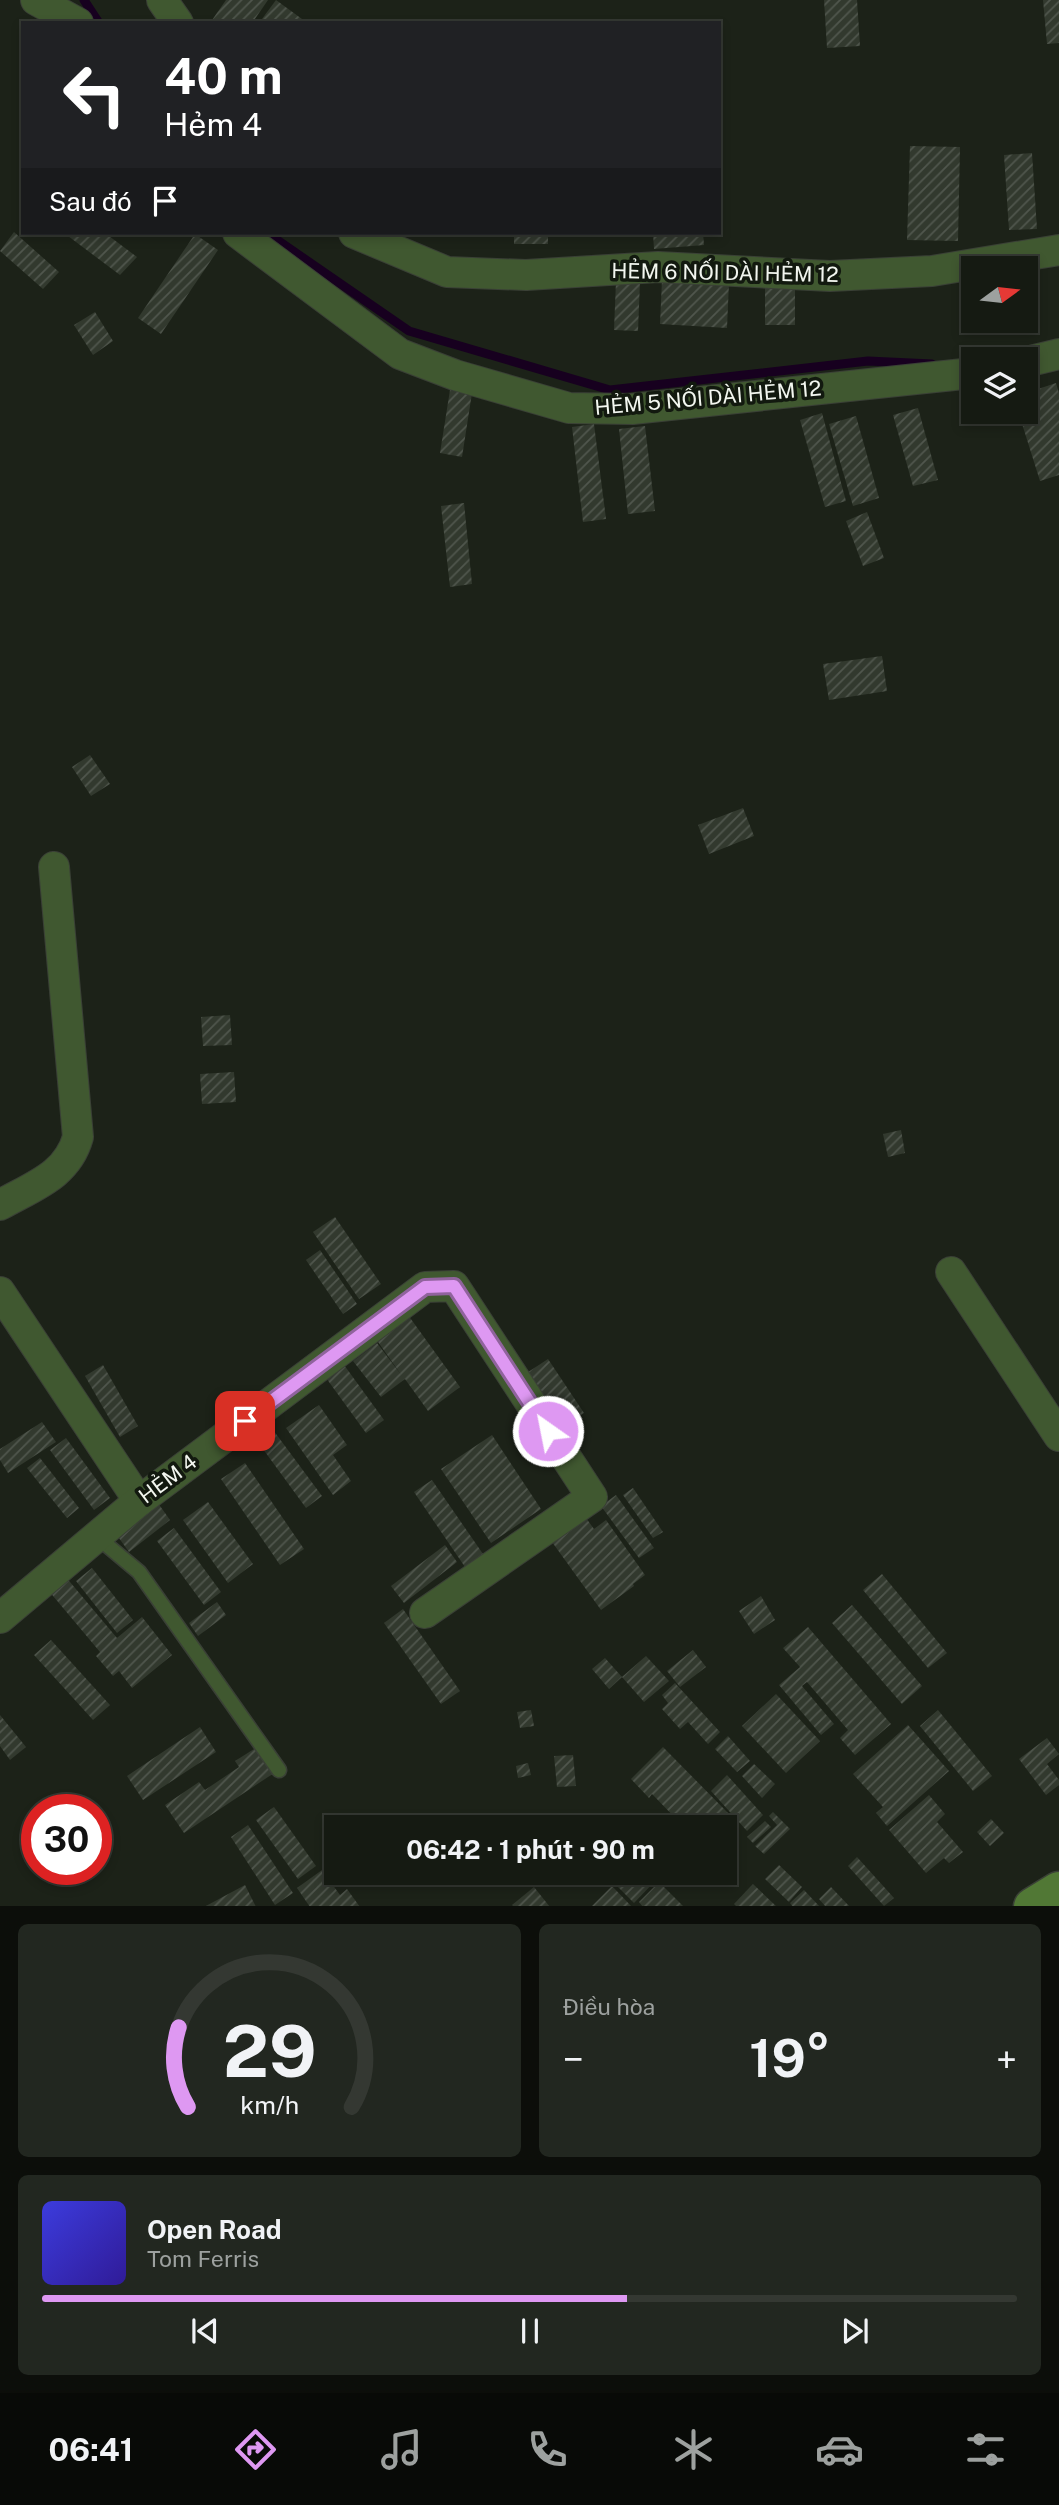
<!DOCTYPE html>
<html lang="vi">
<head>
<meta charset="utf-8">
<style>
  :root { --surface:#151a12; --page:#222720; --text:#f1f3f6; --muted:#9da19f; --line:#343832; --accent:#de98f2 }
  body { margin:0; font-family:"Public Sans",sans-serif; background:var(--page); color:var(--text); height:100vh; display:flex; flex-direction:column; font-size:26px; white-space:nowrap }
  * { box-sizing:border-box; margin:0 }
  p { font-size:23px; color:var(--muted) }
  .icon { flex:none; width:38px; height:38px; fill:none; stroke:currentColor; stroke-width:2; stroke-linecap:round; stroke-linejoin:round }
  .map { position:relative; height:1906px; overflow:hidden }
  .side { display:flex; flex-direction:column; gap:18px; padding:18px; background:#0c0e0a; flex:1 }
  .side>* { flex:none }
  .hud { position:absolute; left:21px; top:21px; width:700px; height:214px; border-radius:0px; box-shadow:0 4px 10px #0003,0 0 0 2px var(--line); background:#202124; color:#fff; overflow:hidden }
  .needle { width:46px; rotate:75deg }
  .fabs { position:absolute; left:961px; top:256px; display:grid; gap:14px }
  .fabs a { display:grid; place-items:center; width:77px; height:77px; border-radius:0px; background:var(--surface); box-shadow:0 4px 10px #0003,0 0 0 2px var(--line); font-size:35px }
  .speed { position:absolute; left:21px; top:1794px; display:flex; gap:14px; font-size:35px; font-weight:700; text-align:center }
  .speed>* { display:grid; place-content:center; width:91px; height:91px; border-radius:50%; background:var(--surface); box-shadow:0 4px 10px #0003,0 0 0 2px var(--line); line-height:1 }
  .speed .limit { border:10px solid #d22; background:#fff; color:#111 }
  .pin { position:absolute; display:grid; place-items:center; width:60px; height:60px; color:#fff; margin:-30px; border-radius:14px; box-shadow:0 4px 10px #0006 }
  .me { position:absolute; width:77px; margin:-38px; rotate:327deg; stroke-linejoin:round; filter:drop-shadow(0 0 5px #0008) }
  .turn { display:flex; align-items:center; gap:24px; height:147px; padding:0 28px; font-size:32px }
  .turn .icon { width:91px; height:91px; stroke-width:2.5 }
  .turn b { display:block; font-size:49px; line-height:60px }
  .then { display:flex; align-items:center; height:66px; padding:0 28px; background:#0003; gap:14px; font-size:26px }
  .big { font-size:52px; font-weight:700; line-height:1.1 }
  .side .tile { flex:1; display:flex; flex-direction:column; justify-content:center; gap:10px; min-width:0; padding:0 24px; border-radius:10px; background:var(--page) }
  .side .dial { align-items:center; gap:0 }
  .dial svg { height:182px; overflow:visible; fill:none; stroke:var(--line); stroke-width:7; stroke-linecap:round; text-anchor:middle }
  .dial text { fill:var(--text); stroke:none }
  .song { display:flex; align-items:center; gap:21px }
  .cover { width:84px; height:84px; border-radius:10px; background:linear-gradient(135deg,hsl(240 70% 55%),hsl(250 70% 35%)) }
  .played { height:7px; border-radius:4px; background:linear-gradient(90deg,var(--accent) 60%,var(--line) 60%) }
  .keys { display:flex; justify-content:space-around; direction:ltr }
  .heat { display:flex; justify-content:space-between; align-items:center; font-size:38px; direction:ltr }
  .side .tiles { flex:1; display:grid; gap:18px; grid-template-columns:1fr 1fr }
  .tile:last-child { grid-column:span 2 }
  .trip { position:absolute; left:324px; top:1815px; width:413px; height:70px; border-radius:0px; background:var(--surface); box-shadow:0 4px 10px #0003,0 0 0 2px var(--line); font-weight:700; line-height:70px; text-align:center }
  .tabs { display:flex; height:112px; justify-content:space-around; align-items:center; background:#080a07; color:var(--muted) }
  .tabs .icon { width:49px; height:49px }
  .tabs .on { color:var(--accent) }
  .tabs b { font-size:32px; color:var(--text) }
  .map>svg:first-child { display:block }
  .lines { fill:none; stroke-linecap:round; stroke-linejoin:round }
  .stream { stroke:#17001f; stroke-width:9 }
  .building { fill:url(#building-hatch) }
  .lane-casing { stroke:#3a4036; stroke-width:17 }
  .street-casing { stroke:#3a4036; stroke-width:32 }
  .secondary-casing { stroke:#3a4036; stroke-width:41 }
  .lane { stroke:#405830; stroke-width:14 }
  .street { stroke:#405830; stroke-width:30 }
  .secondary { stroke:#517835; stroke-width:38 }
  .route-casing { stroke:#90639d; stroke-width:18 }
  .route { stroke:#de98f2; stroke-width:12 }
  .labels { text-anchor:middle; stroke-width:7; stroke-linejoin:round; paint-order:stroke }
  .street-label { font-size:21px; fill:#f2f6ef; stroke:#12190f }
</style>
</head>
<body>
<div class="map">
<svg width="1059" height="1907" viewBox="0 0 1059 1907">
  <defs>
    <pattern id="building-hatch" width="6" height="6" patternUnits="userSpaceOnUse" patternTransform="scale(1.75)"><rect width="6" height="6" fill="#32392e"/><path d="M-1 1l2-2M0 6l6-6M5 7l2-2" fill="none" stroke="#50564d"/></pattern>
  </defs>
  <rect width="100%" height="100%" fill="#1c2218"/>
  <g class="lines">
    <g class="stream">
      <path d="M84,0L99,23"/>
      <path d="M267,233L409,331L610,390L868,361L932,364"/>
    </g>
  </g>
  <g class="building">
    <path d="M226,0H268L252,23H210Z"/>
    <path d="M276,0L302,19L298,23H259Z"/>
    <path d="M824,0H857L860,46L827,48Z"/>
    <path d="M1043,0H1059V43L1047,44Z"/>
    <path d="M910,146L960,147L958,241L907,240Z"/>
    <path d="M1032,153L1037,229L1009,230L1004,155Z"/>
    <path d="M14,232L59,272L43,289L0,251Z"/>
    <path d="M64,233H105L137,257L120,275Z"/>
    <rect x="514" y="233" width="34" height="11"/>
    <path d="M653,233H703L704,245L654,249Z"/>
    <path d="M195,234L218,250L161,334L138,318Z"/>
    <path d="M662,280L729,283L727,328L660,324Z"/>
    <path d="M616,281L640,282L638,331L614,330Z"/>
    <rect x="765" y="287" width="30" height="38"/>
    <path d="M95,312L113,341L93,355L74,325Z"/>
    <path d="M1056,383L1059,393V475L1040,481L1018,411H1026V393Z"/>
    <path d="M450,390L472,393L462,457L440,453Z"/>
    <path d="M918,408L938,480L913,486L893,415Z"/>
    <path d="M822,413L846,501L825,507L800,420Z"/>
    <path d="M856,416L879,498L853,506L829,424Z"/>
    <path d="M594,424L606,519L583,522L572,427Z"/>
    <path d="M645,426L655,511L628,514L619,429Z"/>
    <path d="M464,503L472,584L450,587L441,506Z"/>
    <path d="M867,512L884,558L863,566L846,521Z"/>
    <path d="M882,656L887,691L829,700L823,664Z"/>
    <path d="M90,755L110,784L91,796L72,767Z"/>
    <path d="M743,808L754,836L709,854L698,825Z"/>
    <path d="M230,1015L232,1045L203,1046L201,1017Z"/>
    <path d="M234,1072L236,1102L202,1104L200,1074Z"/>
    <path d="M901,1130L905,1153L888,1157L883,1134Z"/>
    <path d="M335,1217L381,1284L359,1299L313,1232Z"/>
    <path d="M320,1250L357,1304L343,1314L306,1260Z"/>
    <path d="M403,1308L460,1387L428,1411L405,1379L381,1397L353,1361L377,1343L402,1376L371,1332Z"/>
    <path d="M339,1358L384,1420L366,1433L321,1371Z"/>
    <path d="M548,1359L584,1413L558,1430L522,1376Z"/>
    <path d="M103,1365L138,1426L120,1437L85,1376Z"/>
    <path d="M319,1405L347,1445L333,1455L351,1481L333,1495L286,1428Z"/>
    <path d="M265,1419L322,1496L306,1508L249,1430Z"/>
    <path d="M42,1422L56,1442L8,1473L0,1460V1449Z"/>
    <path d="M492,1435L541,1509L491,1543L441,1469Z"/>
    <path d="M66,1438L110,1498L94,1510L50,1450Z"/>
    <path d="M40,1458L79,1508L67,1518L27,1468Z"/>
    <path d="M245,1463L304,1549L280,1565L221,1479Z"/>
    <path d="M432,1480L483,1554L465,1567L414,1492Z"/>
    <path d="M633,1488L663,1532L653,1538L623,1495Z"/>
    <path d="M616,1495L654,1548L639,1558L601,1506Z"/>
    <path d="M153,1496L170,1520L129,1552L111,1527Z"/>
    <path d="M208,1502L253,1564L228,1583L183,1520Z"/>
    <path d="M586,1518L594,1529L606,1520L645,1575L633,1584L634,1586L601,1610L552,1542Z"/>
    <path d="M174,1528L221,1592L204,1605L157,1541Z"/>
    <path d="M445,1545L457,1562L404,1603L391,1586Z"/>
    <path d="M92,1568L133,1620L117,1633L76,1581Z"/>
    <path d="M882,1574L947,1653L928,1668L863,1590Z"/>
    <path d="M65,1576L117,1638L142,1617L172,1655L132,1688L119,1671L113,1676L96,1656L100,1652L48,1590Z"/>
    <path d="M761,1596L775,1620L754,1634L739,1611Z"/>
    <path d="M217,1602L226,1615L198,1636L189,1623Z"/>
    <path d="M852,1605L922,1686L902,1704L832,1623Z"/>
    <path d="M403,1609L460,1691L441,1704L384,1623Z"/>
    <path d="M808,1627L891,1724L855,1755L840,1738L848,1730L807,1682L802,1686L834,1724L821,1735L779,1685L800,1667L783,1648Z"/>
    <path d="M51,1640L110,1705L93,1720L34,1655Z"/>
    <path d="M693,1650L706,1667L680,1687L667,1671Z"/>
    <path d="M646,1656L669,1681L644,1702L622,1677Z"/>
    <path d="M605,1658L622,1677L609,1689L592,1669Z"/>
    <path d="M675,1683L720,1732L708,1744L688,1722L680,1729L662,1709L668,1703L662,1695Z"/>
    <path d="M776,1694L820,1741L786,1773L742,1726Z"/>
    <path d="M531,1710L534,1726L520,1728L517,1712Z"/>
    <path d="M938,1710L992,1776L973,1791L920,1726Z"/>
    <path d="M0,1715L26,1747L10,1760L0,1746Z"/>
    <path d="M908,1725L949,1771L887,1826L876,1813L883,1807L853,1774Z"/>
    <path d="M200,1727L216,1752L143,1800L127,1776Z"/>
    <path d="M728,1736L750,1761L737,1772L715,1749Z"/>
    <path d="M1047,1738L1059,1754L1047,1764L1059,1780V1785L1046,1795L1019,1759Z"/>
    <path d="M257,1747L274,1773L184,1833L165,1805L199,1782L205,1790L239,1767L235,1761Z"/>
    <path d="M663,1747L729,1814L715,1827H684L652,1794L649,1798L631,1779Z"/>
    <path d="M573,1755L576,1786L557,1787L554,1756Z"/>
    <path d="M528,1763L531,1775L518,1778L516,1766Z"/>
    <path d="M754,1764L775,1784L762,1798L742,1776Z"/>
    <path d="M727,1775L763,1815L747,1831L711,1791Z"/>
    <path d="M929,1795L945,1814L937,1822L963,1852L949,1863L944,1858L926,1873L889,1830Z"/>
    <path d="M274,1807L316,1866L298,1879L256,1820Z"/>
    <path d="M773,1812L790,1829L764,1854L755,1846L777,1825L769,1816Z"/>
    <path d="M638,1813L653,1827H626Z"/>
    <path d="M501,1815L511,1827H487Z"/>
    <path d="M991,1819L1004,1833L990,1846L977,1832Z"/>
    <path d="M765,1821L771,1827L753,1843L747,1837Z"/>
    <path d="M248,1825L293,1893L275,1905L231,1837Z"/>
    <path d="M857,1857L894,1898L884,1906L848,1866Z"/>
    <path d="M779,1865L802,1887L789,1902L765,1879Z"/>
    <path d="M322,1870L340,1895L347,1889L360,1907H310L297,1888Z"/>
    <path d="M622,1872H653L658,1878L634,1903L613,1882Z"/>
    <path d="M659,1882L684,1907H643L639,1902Z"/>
    <path d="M753,1884L777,1907H737L734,1904Z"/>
    <path d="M245,1885L256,1907H204Z"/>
    <path d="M612,1886L632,1907H591Z"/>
    <path d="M534,1887L550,1907H514L512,1905Z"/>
    <path d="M831,1887L850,1907H826L819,1899Z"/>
    <path d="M804,1890L820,1907H793L790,1903Z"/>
  </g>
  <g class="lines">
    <defs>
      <path id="lane" d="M96,1536L139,1572L279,1770"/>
      <g id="street">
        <path d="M36,0L78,23"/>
        <path d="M162,0L178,23"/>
        <path d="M238,233L400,354L455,375L569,408L632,409L973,373"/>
        <path d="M354,233L447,272L526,275L658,267L830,276L932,271L1059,250"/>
        <path d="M1026,362L1059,354"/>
        <path d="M0,1205C33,1186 67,1176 78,1137L54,867"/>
        <path d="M951,1272L1059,1436"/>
        <path d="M0,1292L139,1501"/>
        <path d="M0,1618L139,1501L425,1287L454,1286L592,1497L425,1613"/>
      </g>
      <path id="secondary" d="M1033,1907L1059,1891"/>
    </defs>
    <use href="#lane" class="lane-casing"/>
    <use href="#street" class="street-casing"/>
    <use href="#secondary" class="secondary-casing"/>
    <use href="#lane" class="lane"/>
    <use href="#street" class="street"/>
    <use href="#secondary" class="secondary"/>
  </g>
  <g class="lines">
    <defs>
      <path id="route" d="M245,1421L425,1287L454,1286L548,1431"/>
    </defs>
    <use href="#route" class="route-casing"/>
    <use href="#route" class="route"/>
  </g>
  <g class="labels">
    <g class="street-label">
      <text transform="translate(725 273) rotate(1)" y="7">HẺM 6 NỐI DÀI HẺM 12</text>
      <text transform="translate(708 398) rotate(-5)" y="7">HẺM 5 NỐI DÀI HẺM 12</text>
      <text transform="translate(168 1479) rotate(-37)" y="7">HẺM 4</text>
    </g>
  </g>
</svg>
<div class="fabs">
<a><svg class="needle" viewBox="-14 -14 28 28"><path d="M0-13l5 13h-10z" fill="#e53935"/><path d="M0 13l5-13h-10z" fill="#9da19f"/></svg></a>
<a><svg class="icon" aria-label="layers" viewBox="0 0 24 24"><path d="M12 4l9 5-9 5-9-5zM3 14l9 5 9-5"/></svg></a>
</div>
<div class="speed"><div class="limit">30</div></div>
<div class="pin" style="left:245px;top:1421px;background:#d93025"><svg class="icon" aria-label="arrive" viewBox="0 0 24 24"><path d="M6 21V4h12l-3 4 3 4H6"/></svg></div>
<svg class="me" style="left:548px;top:1431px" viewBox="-20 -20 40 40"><circle r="17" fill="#de98f2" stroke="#fff" stroke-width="3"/><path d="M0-11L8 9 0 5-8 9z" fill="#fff"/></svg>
<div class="trip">06:42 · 1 phút · 90 m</div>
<div class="hud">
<div class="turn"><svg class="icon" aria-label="left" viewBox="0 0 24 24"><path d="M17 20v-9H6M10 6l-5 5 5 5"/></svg><div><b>40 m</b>Hẻm 4</div></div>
<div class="then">Sau đó<svg class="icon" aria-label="arrive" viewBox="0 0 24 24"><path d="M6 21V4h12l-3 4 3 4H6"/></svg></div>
</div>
</div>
<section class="side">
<div class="tiles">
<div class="tile dial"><svg viewBox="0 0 100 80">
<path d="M14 69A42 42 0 1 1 86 69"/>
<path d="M14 69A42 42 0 0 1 10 34" stroke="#de98f2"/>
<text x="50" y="56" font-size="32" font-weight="700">29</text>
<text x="50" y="72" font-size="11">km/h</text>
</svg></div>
<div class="tile"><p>Điều hòa</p>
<div class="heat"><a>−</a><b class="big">19°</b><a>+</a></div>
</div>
<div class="tile">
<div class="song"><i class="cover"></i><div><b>Open Road</b><p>Tom Ferris</p></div></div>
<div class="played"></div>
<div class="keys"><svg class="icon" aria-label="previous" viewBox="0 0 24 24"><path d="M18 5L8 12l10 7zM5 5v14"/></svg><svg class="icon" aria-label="pause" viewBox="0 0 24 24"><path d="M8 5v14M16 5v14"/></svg><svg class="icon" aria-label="next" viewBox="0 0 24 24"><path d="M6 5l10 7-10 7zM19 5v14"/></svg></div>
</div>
</div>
</section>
<nav class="tabs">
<b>06:41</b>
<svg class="icon on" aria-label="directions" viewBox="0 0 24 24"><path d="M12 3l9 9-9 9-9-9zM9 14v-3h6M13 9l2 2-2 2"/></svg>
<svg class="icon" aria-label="music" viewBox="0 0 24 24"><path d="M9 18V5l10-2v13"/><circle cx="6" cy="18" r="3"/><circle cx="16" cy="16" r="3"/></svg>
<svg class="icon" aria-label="phone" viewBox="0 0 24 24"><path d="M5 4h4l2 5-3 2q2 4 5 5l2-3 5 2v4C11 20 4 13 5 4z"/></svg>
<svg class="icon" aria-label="climate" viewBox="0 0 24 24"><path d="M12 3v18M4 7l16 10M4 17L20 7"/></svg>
<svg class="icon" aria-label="car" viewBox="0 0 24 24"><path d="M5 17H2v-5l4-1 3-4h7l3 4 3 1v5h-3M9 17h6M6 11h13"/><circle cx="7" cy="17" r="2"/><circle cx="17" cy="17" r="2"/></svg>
<svg class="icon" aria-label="filters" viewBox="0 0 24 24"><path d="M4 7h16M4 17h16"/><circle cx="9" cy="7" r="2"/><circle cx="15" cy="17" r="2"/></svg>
</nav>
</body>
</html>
